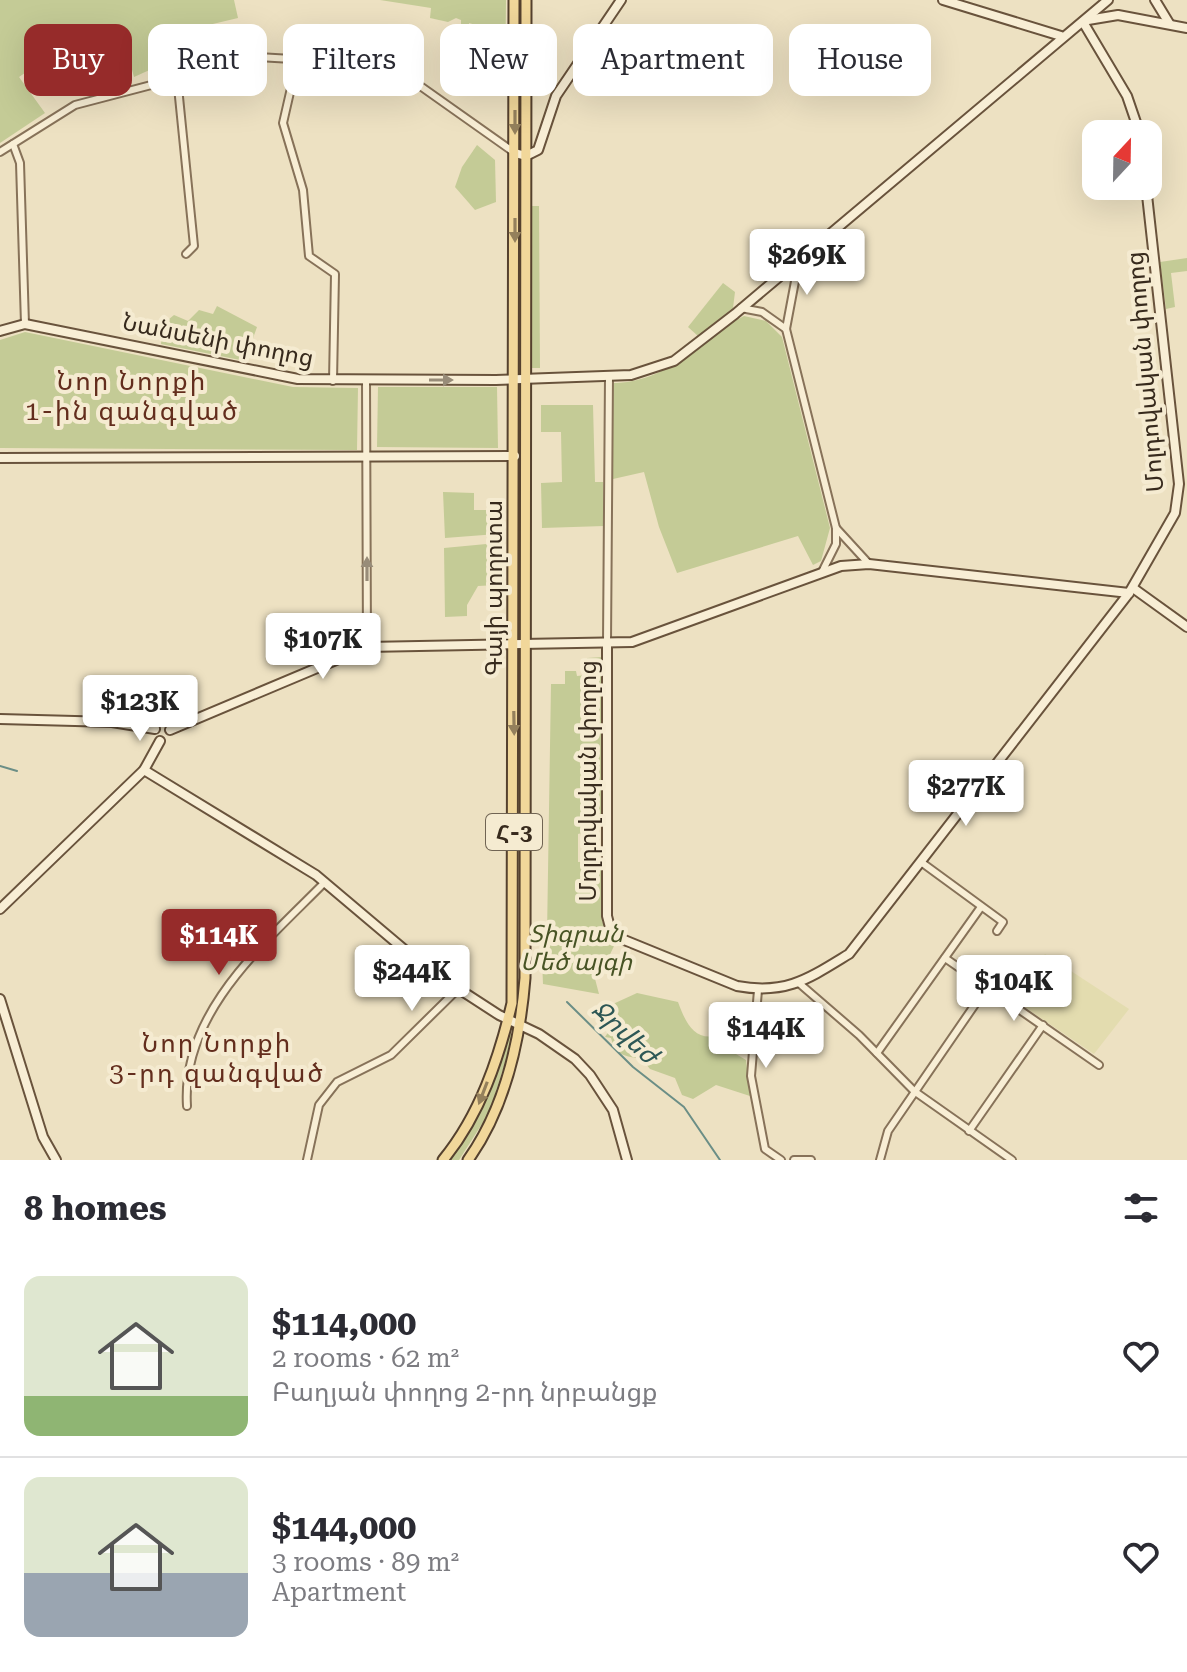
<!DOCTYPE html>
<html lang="en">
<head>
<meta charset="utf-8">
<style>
	:root { --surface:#fff; --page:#f2f2f3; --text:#2b2b33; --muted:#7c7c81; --line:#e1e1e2; --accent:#962b2a }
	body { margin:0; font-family:"Roboto Serif","Noto Sans Armenian",serif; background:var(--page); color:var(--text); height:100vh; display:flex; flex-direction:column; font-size:30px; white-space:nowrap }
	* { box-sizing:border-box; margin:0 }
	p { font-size:26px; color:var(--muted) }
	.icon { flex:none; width:44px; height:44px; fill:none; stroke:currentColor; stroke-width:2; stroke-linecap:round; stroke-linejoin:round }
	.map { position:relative; height:1160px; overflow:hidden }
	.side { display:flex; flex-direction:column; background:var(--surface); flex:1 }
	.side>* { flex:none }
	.top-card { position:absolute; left:24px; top:24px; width:1140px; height:72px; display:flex; gap:16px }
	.needle { width:52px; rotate:22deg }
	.controls { position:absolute; left:1082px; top:120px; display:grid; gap:16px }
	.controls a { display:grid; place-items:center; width:80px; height:80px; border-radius:16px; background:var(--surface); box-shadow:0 8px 32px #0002; font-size:40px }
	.price { position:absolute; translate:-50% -68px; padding:0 18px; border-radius:8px; background:#fff; color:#222; font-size:26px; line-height:52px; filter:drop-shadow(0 2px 4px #0008) }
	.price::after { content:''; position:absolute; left:50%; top:48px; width:24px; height:18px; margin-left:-12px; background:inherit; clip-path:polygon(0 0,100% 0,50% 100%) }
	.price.current { background:var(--accent); color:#fff }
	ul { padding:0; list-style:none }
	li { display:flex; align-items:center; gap:24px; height:200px; padding:0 24px }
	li+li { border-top:2px solid var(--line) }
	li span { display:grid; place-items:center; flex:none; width:224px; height:160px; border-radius:16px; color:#555 }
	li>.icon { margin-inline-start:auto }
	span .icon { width:96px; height:96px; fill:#fffc; stroke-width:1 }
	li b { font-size:34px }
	h2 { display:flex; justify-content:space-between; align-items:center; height:96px; padding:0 24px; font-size:34px }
	.pill { padding:0 28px; border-radius:16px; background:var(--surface); box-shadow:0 8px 32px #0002; font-size:28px; line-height:72px }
	.pill.current { background:var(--accent); color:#fff }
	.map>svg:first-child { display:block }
</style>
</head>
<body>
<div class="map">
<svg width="1187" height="1160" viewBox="0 0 1187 1160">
	<rect width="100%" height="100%" fill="#ede1c2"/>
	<polygon fill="#e3dcaf" points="1045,954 1129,1009 1094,1054 1014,1000"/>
	<g fill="#c4cb96">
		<polygon points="0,0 234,0 238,18 158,37 165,63 134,77 125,44 41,62 19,77 45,113 0,143"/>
		<polygon points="380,0 506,0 505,92 495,91 479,26 469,23 475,53 454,55 447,28 461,25 461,20 456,18 448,22 430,18 431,8"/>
		<polygon points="477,145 495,160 496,202 475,210 455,187 462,167"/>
		<polygon points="531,206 539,206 540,368 531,368"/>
		<polygon points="1187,258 1187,271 1171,273 1175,307 1166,309 1160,262"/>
		<polygon points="723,283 735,292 733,308 698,336 688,327"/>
		<polygon points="217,306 257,327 245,361 161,344 163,324 174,315 188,321 199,310 213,314"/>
		<path d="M744,316l22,5 16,16 48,191 -9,33 -8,4 -15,-29 -121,37 -18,-46 -15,-55 -31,7 -1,-96c58,0 85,-43 132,-67z"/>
		<polygon points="25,332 293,387 358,388 357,450 0,448 0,340"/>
		<polygon points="378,387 497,387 498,448 377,447"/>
		<polygon points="541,405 593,405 595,482 603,482 604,526 542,528 541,483 562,482 561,432 541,432"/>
		<polygon points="443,492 474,493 474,510 497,510 497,534 445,538"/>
		<polygon points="497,543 497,585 478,586 467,605 467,616 445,617 444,548"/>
		<polygon points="603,657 603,814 582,815 582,833 578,834 578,862 599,861 599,870 603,870 602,921 614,946 604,967 594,975 599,994 543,984 541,936 547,935 551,684 565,684 565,671 576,671 577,676 587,675 587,658"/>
		<path d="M637,993l41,9c8,22 17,40 41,33l12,16 15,9 4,36 -34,-11 -23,14 -11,-4 -7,-17 -25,-9 -8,-10c-17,-3 -26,-3 -31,-21l-6,-1 12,-18 -4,-15z"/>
		<polygon points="509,1034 514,1035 489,1113 459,1160 449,1160 482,1110"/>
	</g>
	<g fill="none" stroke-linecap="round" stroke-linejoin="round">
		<g stroke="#6b8e86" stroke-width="2">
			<polyline points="0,766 17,771"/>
			<polyline points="567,1002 633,1067 684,1107 720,1160"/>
		</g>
		<g stroke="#877259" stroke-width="10">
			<g id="street">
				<polyline points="292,59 291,88 283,123 303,190 309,256 335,274 333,381"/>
				<polyline points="177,77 194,246 186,254"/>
				<polyline points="13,144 20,163 25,324"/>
				<polyline points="0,152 75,105 258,57 292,59 409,78 515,153"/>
				<polyline points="799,260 786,329 836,528 836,544 822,572"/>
				<polyline points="741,308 762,312 786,329"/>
				<polyline points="366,380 367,647"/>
				<polyline points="836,528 869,564"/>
				<polyline points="607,643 609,376"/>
				<polyline points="921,862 1003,922 997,931"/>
				<polyline points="945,958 1099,1065"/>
				<polyline points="800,984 859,1035 914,1091 1012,1160"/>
				<polyline points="758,990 751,1076 765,1149 781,1160"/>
				<polyline points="877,1053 981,907"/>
				<path d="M187,1106c-6,-94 78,-163 138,-224"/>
				<polyline points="969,1131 1043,1025"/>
				<polyline points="307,1160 319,1105 337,1082 391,1055 458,989"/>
				<polyline points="794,1160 811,1160"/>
				<polyline points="880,1160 888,1131 987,987"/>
			</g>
		</g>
		<g stroke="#69533c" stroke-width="12">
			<g id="secondary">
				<polyline points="943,0 1061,36"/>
				<polyline points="1155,0 1169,23"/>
				<polyline points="1088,20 1118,15 1187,28"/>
				<polyline points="1083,22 1127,96 1140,134"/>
				<polyline points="515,153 526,156 538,150 556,96 621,0"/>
				<polyline points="0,331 25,324 298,379 496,380 631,375 674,361 735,314 1108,0"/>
				<polyline points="0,458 515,456"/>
				<polyline points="1133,588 1187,627"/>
				<path d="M607,643v273l5,19 125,51c49,9 71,-7 112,-32l280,-361 46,-80 4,-29 -33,-298"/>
				<polyline points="0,719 112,722 155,729"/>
				<polyline points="170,730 367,647 632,642 841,566 869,564 1129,593"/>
				<polyline points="144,770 316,875 425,967 499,1015 539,1034 575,1059 590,1075 613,1110 627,1160"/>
				<polyline points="0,909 144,770 160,741"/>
				<polyline points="0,999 43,1137 56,1160"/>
			</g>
		</g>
		<g stroke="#55412e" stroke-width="13">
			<g id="primary">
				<path d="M443,1160c37,-45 56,-102 69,-157l2,-1003"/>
				<path d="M468,1160c37,-52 52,-119 57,-182l1,-978"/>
			</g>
		</g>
		<use href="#street" stroke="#f8eed5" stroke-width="6"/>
		<use href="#secondary" stroke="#f8eed5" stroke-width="8"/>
		<use href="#primary" stroke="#f1d79a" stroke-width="9"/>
	</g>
	<defs><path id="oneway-solid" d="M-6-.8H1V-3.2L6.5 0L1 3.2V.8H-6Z" transform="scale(2)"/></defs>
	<g fill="#94805c">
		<use href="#oneway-solid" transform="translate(515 122) rotate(90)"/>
		<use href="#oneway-solid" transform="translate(515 230) rotate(90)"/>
		<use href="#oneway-solid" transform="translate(514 723) rotate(89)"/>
		<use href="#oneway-solid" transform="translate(483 1093) rotate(111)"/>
	</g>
	<g fill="#988c79">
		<use href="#oneway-solid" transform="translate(441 380)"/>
		<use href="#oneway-solid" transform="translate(367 569) rotate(-90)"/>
	</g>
	<g text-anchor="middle" stroke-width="8" stroke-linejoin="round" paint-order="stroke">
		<rect fill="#f5ebd1" stroke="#706453" stroke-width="2" x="486" y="814" width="56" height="36" rx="6"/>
		<g font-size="22" font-weight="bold" fill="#372a1d">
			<text x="514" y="840">Հ-3</text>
		</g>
		<g font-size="24" fill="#372a1d" stroke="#f5ebd1">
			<text transform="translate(218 340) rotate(11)" y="8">Նանսենի փողոց</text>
			<text transform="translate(1145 372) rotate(-95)" y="8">Մոլդովական փողոց</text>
			<text transform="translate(494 588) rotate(-90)" y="8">Գայի պողոտա</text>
			<text transform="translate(588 781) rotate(-90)" y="8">Մոլդովական փողոց</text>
		</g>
		<g font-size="24" font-style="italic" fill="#475324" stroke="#f5ebd1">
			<text x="576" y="942">Տիգրան<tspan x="576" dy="28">Մեծ այգի</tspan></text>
		</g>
		<g font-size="26" letter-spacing="2" fill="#632d1d" stroke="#f5ebd1">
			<text x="132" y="390">Նոր Նորքի<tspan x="132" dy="30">1-ին զանգված</tspan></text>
			<text x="217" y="1052">Նոր Նորքի<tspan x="217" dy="30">3-րդ զանգված</tspan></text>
		</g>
		<g font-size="26" font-style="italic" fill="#2d5755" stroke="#f5ebd1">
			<text transform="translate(625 1032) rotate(43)" y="9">Ջրվեժ</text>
		</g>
	</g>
</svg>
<div class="controls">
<a><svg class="needle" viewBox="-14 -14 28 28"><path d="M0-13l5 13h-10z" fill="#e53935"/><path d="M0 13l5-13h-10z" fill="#7c7c81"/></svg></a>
</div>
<b class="price" style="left:807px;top:297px">$269K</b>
<b class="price" style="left:323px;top:681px">$107K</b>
<b class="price" style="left:140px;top:743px">$123K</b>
<b class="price" style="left:966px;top:828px">$277K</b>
<b class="price current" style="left:219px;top:977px">$114K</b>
<b class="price" style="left:412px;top:1013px">$244K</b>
<b class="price" style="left:1014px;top:1023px">$104K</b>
<b class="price" style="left:766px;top:1070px">$144K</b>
<div class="top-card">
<a class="pill current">Buy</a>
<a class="pill">Rent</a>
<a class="pill">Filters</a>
<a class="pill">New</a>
<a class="pill">Apartment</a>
<a class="pill">House</a>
</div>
</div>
<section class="side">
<h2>8 homes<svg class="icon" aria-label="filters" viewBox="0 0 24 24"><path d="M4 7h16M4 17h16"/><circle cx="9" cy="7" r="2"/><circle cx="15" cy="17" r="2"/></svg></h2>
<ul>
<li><span style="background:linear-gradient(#dfe7d0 75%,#8fb573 0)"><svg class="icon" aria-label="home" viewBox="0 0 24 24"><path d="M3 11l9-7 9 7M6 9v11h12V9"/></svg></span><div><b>$114,000</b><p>2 rooms · 62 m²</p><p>Բաղյան փողոց 2-րդ նրբանցք</p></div><svg class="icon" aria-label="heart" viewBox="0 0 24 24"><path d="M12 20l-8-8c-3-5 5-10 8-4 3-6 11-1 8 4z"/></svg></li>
<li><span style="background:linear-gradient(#dfe7d0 60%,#9aa5b1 0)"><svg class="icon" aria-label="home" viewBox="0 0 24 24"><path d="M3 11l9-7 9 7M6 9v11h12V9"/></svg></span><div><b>$144,000</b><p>3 rooms · 89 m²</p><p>Apartment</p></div><svg class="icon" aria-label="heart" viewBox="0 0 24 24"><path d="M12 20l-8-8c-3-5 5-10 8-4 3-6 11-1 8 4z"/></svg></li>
</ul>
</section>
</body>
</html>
